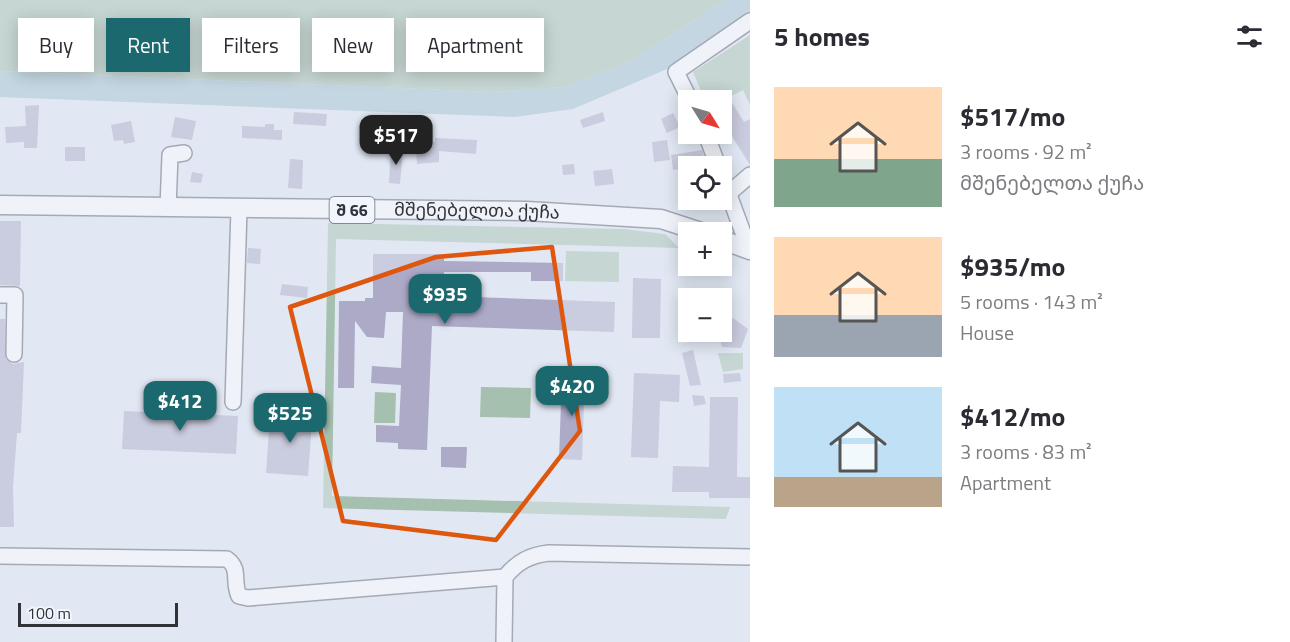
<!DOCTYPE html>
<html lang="en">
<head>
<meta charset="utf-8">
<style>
	:root { --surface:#fff; --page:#f7f7f7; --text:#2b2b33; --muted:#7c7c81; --accent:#1c686f }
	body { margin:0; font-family:"Titillium Web","Noto Sans Georgian",sans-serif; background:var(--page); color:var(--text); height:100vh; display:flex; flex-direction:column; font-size:22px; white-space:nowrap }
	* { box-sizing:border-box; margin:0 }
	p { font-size:20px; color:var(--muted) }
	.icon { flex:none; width:33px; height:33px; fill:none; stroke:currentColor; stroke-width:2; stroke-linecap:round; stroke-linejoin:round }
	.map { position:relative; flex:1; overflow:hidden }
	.sheet { display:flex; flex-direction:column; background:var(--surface); width:540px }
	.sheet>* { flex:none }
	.guide { position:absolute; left:18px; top:18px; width:570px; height:54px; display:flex; gap:12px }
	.needle { width:39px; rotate:127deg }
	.controls { position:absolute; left:678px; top:90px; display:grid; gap:12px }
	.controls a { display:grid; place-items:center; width:54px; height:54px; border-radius:0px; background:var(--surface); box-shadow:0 3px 15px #0003; font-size:30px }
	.scale { position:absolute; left:18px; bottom:15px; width:160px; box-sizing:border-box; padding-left:6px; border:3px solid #303337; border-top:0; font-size:16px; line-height:21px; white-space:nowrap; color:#303337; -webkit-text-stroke:4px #f0f5fe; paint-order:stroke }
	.price { position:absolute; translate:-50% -51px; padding:0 14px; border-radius:12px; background:var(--accent); color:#fff; font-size:20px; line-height:39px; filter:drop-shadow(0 2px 3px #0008) }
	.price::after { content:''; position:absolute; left:50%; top:36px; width:18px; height:14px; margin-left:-9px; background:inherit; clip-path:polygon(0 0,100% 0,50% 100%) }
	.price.on { background:#222; color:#fff }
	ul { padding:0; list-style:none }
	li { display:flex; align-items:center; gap:18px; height:150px; padding:0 24px }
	li span { display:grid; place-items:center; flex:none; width:168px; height:120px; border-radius:0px; color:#555 }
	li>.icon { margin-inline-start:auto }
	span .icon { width:72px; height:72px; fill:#fffc; stroke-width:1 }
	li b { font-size:26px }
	h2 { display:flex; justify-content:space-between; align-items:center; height:72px; padding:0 24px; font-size:26px }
	.pill { padding:0 21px; border-radius:0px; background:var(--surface); box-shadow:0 3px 15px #0003; font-size:21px; line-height:54px }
	.pill.on { background:var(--accent); color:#fff }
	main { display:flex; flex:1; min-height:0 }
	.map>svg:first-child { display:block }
</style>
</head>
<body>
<main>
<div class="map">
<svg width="750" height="642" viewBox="0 0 750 642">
	<rect width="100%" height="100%" fill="#e1e8f3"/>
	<g fill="#a5c0ae">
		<polygon points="0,0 726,0 629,62 565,87 491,92 0,71"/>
		<polygon points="750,35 750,105 743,90 722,101 705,100 693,72"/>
		<polygon points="328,223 624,229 665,234 679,248 336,239 332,496 730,507 726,519 323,508"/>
		<polygon points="566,251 619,252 619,282 565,281"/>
		<polygon points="718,353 743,353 743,369 723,372"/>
		<polygon points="481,387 531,388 530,418 480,417"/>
		<polygon points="375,392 396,393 395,423 374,423"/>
	</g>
	<polygon fill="#9dc1cd" points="726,0 750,0 750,13 667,69 573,109 514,117 0,97 0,71 491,92 565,87 629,62"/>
	<g fill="#adaac8">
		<polygon points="731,101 744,122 750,119 750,165 722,120 722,107"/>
		<polygon points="39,105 37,148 24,148 24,142 6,143 5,127 26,126 25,106"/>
		<polygon points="294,112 327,114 326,126 293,124"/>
		<polygon points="603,112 605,121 583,128 580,120"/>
		<polygon points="673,113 680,127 667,133 661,119"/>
		<polygon points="175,117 196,121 192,140 171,137"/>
		<polygon points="131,121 135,142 124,144 123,140 114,141 111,125"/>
		<polygon points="265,124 274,124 274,130 282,130 282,140 242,138 242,126 265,127"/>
		<polygon points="364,132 384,134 382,151 362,149"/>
		<polygon points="435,138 477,140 476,154 439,151 439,162 417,164 416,150 429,149 429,143 435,142"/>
		<polygon points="667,140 670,160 654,162 652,142"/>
		<rect x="65" y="147" width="20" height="14"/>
		<polygon points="391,149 403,150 400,184 389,183"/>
		<polygon points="702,150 707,166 673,170 671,155"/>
		<polygon points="290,159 303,160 302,189 288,188"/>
		<polygon points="574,164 575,174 563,175 562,165"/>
		<polygon points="612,169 614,184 595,186 593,171"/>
		<polygon points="192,172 203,174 201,183 190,182"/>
		<polygon points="0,221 21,221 20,286 0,285"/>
		<polygon points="248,248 261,249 260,264 247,263"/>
		<polygon points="373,254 444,254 444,261 563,263 563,281 531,281 531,272 444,272 443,296 615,302 614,332 432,326 427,450 398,449 398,443 376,442 376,425 399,426 401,385 371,383 372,366 401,368 403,312 386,312 384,338 367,337 355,321 354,388 338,388 339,301 365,301 365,298 373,298"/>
		<polygon points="633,278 661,279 660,338 632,338"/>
		<polygon points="282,284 308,287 307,298 280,295"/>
		<polygon points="733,318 748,329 741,348 722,347 718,332 722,332 722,326"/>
		<polygon points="0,319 5,319 6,359 13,364 24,362 21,433 17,433 13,487 14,527 0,527"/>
		<polygon points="693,350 701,385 690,386 682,353"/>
		<polygon points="634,373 680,375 679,402 660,401 658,458 631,457"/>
		<polygon points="740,373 741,381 724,383 723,374"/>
		<polygon points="562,374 585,374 582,460 559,459"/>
		<polygon points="692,395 704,396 706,404 694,406"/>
		<polygon points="710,397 738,397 737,477 750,477 750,498 709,498 709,492 672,492 673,466 709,467"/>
		<polygon points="296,408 313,409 308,476 266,473 270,416 295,418"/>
		<polygon points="124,411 238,416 236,454 122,449"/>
		<polygon points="441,447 467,447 466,468 441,467"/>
	</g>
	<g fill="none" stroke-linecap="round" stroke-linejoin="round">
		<g stroke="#5a6069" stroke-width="18">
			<g id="minor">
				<polyline points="690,100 676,72 750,21"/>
				<polyline points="706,134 718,166"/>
				<polyline points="722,176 749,249"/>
				<polyline points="728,194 750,175"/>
				<polyline points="168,208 170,155 184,153"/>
				<polyline points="0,295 15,295 14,354"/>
				<polyline points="233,402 239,209"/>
				<path d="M0,556l227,3c14,10 5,22 12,37l9,2 257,-21"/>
				<path d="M504,642l1,-65c12,-15 25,-22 44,-24l201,4"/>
			</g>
		</g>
		<g stroke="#5a6069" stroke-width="21">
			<g id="major">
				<path id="s1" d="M0,205l527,6 134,8 40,13"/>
				<polyline points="722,240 750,250"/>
			</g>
		</g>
		<use href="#minor" stroke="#fff" stroke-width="15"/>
		<use href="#major" stroke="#fff" stroke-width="18"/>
	</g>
	<path d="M0 0H750V642H0ZM552,247l28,184 -84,109 -153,-19 -53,-214 146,-50z" fill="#e1e8f3" fill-opacity=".55" fill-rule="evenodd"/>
	<path fill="none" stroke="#df570e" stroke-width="4.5" stroke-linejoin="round" d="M552,247l28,184 -84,109 -153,-19 -53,-214 146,-50z"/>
	<g text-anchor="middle" stroke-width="4.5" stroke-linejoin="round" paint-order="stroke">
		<rect fill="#f0f5fe" stroke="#6a6d73" stroke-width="1.5" x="329.5" y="197" width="45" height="26" rx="4.5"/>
		<g font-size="16" font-weight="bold" fill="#303337">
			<text x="352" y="216">შ 66</text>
		</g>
		<g font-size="18" fill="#303337" stroke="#f0f5fe">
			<text dy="6" stroke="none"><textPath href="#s1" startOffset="477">მშენებელთა ქუჩა</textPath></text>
		</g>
	</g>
</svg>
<div class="controls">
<a><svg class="needle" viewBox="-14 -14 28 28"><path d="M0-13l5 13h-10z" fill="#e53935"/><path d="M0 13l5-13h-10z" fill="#7c7c81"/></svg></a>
<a><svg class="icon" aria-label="locate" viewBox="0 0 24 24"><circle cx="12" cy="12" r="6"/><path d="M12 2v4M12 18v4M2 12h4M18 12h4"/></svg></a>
<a>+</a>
<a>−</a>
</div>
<div class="scale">100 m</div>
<b class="price on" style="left:396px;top:166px">$517</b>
<b class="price" style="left:445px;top:325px">$935</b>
<b class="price" style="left:572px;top:417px">$420</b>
<b class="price" style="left:180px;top:432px">$412</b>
<b class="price" style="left:290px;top:444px">$525</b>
<div class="guide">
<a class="pill">Buy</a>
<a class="pill on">Rent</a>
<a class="pill">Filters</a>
<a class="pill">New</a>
<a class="pill">Apartment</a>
</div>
</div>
<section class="sheet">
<h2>5 homes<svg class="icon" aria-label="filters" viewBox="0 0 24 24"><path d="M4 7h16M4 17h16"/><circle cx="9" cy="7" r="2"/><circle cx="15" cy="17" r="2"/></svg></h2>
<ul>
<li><span style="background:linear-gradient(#ffd9b3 60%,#7fa58c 0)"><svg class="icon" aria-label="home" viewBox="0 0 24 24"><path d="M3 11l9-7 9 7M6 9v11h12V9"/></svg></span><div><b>$517/mo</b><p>3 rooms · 92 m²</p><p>მშენებელთა ქუჩა</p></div></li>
<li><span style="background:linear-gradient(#ffd9b3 65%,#9aa5b1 0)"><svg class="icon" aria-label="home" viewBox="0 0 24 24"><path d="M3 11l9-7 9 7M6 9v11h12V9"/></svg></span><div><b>$935/mo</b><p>5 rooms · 143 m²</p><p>House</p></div></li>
<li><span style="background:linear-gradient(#bfe0f5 75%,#b9a48a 0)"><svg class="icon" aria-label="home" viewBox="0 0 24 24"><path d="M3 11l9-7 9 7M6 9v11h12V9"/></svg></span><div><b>$412/mo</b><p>3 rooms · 83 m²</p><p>Apartment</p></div></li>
</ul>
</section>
</main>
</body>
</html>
